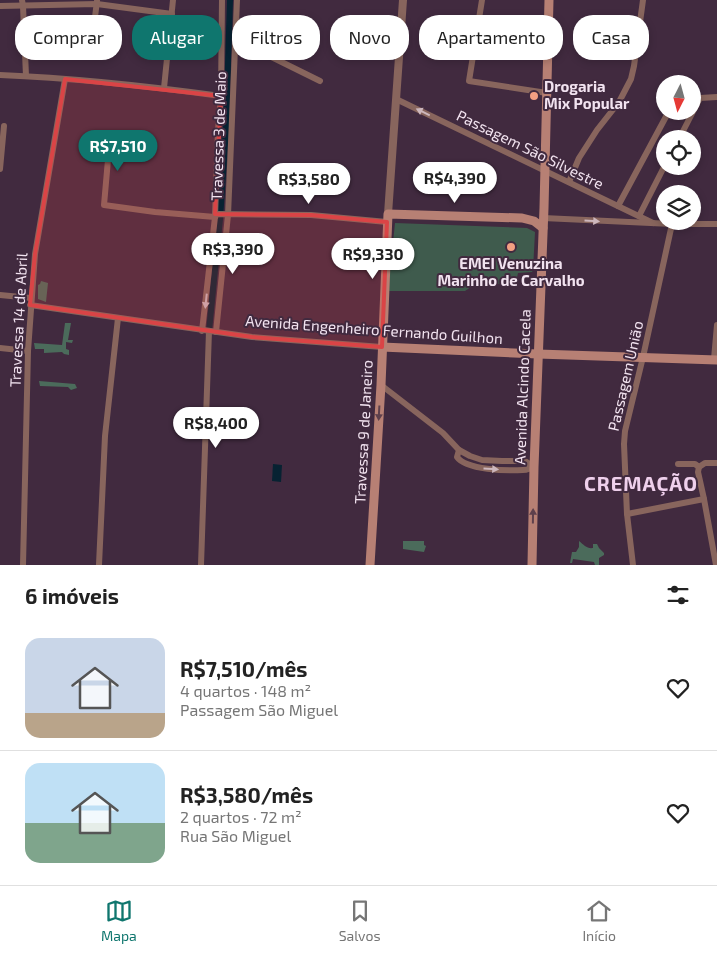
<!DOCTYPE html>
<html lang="pt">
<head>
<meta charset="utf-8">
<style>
	:root { --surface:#fff; --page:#f6f6f6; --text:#222; --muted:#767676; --line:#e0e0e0; --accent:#0f766e }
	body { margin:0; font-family:"Exo 2",sans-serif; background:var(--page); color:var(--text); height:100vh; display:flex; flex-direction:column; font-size:19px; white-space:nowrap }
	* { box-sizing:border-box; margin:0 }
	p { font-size:16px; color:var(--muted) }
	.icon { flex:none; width:28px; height:28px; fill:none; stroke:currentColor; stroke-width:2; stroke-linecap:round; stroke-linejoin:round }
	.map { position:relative; height:565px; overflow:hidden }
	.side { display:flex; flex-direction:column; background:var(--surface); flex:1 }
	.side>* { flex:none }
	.guide { position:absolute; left:15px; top:15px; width:688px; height:45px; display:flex; gap:10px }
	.needle { width:32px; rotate:186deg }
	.tools { position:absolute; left:656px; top:75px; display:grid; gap:10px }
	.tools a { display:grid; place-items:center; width:45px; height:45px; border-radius:50%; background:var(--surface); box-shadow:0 2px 8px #0003; font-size:25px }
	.price { position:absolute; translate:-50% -42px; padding:0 11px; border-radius:18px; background:#fff; color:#222; font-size:16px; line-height:32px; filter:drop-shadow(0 1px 2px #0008) }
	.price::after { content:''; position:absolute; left:50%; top:30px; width:15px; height:11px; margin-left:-8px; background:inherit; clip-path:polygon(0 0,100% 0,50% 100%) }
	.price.current { background:var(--accent); color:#fff }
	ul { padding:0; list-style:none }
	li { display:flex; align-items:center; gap:15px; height:125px; padding:0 25px }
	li+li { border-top:1px solid var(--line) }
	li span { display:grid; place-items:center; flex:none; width:140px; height:100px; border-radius:15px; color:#555 }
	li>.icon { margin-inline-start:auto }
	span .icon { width:60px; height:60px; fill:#fffc; stroke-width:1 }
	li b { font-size:21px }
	h2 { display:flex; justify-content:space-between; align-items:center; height:60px; padding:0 25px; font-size:21px }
	.pill { padding:0 18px; border-radius:20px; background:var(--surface); box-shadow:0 2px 8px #0003; font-size:18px; line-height:45px }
	.pill.current { background:var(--accent); color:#fff }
	.tabs { display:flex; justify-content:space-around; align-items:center; height:70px; border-top:1px solid var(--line); background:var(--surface); font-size:14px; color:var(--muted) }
	.tabs a { display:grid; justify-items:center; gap:2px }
	.tabs .current { color:var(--accent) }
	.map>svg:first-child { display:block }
</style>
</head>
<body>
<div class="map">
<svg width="717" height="565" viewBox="0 0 717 565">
	<rect width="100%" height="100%" fill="#412a3f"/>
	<polygon fill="#3f5b4d" points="395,223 527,228 535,232 533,270 532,272 518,273 516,282 471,287 465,291 388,291"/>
	<g fill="#4b6b5b">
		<polygon points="59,32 61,36 61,49 57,49 58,42 50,42 48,48 43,49 38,47 39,42 46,39 53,39"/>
		<polygon points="41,281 48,283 46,302 38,299 38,285 40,284"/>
		<polygon points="65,323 71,323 68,340 73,340 72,343 66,342 66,349 69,350 69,355 64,354 62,352 44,353 44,349 35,349 34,343 62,345"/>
		<polygon points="39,381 75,384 77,388 71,390 68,387 40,386"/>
		<polygon points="403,541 424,541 424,545 426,546 424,552 403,549"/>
		<path d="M579,541c5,4 8,8 14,7v-4h4l2,4 5,5v2l-5,3v7h-4l-1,-3 -21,-3 -1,4h-2l2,-11h4l3,-5z"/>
	</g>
	<polygon fill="#072232" points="273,464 282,465 281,482 272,481"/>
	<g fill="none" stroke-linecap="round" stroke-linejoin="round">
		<polyline stroke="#072232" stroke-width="6" points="209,331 220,219 226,129 230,0"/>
		<g stroke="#88655d" stroke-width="6">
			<polyline points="22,0 23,6 26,76"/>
			<polyline points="482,0 469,81 547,93"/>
			<polyline points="0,6 97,4 172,14"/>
			<polyline points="93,33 97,1"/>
			<polyline points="235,39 320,81"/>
			<path d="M0,75c74,3 148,11 221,21"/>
			<polyline points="164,88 173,0"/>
			<polyline points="396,99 653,223"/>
			<polyline points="110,137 104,205 155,212 215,217 217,214 311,215 387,222"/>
			<polyline points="679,139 700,98 717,97"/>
			<polyline points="0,169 4,126"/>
			<polyline points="569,182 579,158 597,130 619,102 631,79 634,66 643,0"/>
			<polyline points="618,206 669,111"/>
			<polyline points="639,216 665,165"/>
			<polyline points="543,218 672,224 717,224"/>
			<polyline points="0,295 31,298"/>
			<polyline points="30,305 252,337 382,347"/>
			<polyline points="202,331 215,217 218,130 221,96 222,0"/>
			<polyline points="216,332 228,215 237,0"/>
			<polyline points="0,348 28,351"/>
			<polyline points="714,359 717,325"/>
			<polyline points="381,385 443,433 459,450 470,456 482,460 502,461 525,461 534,467"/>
			<path d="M459,450l-2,7c9,13 50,14 66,13 4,0 7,-2 11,-3"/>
			<polyline points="678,464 695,464 699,467 705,463 717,463"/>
			<polyline points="699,467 698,472 704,499 716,565"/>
			<polyline points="627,514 704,499"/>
			<polyline points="23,565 28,351 35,254 65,79"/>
			<polyline points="99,565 105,436 118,318"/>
			<polyline points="201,565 209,331"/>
			<polyline points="633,565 627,514 624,444 625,431 643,357 672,224"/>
		</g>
		<polyline stroke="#88655d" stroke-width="8" points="388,214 403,0"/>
		<g stroke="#b78074" stroke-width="9">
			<polyline points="382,347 538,354 717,360"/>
			<polyline points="370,565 381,385 388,214 522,218 534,221 543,228"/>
			<polyline points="532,565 534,467 544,208 549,0"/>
		</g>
	</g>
	<defs><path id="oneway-solid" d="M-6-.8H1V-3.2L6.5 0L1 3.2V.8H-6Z" transform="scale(1.25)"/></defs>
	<g fill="#cdb7bd">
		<use href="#oneway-solid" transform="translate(423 112) rotate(-154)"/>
		<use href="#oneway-solid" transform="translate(592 221) rotate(3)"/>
		<use href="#oneway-solid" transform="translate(206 301) rotate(96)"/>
		<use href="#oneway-solid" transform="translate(491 469) rotate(3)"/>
	</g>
	<g fill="#5e404c">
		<use href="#oneway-solid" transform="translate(379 413) rotate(93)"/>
		<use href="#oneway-solid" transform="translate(533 516) rotate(-89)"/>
	</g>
	<path fill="#da4446" fill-opacity="0.2" stroke="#da4446" stroke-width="4" stroke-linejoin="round" d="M65,79l156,17 -6,118 96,1 76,7 -5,125 -130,-10 -222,-32 5,-51z"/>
	<g fill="#f39f82" stroke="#412a3f" stroke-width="2">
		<circle cx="534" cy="96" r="5"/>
		<circle cx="511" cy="247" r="5"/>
	</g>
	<g text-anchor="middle" stroke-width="4" stroke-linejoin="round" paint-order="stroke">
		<g font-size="15" font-weight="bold" fill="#f2e3f0" stroke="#412a3f" text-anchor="start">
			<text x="544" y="92">Drogaria<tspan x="544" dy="17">Mix Popular</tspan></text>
			<text x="511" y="269" text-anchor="middle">EMEI Venuzina<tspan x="511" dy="17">Marinho de Carvalho</tspan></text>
		</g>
		<g font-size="15" fill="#f2e3f0" stroke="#412a3f">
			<text transform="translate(219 136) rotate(-88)" y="5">Travessa 3 de Maio</text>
			<text transform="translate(530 150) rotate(26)" y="5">Passagem São Silvestre</text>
			<text transform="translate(19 320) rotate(-87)" y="5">Travessa 14 de Abril</text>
			<text transform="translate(374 330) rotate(4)" y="5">Avenida Engenheiro Fernando Guilhon</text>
			<text transform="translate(626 376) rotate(-77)" y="5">Passagem União</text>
			<text transform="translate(523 387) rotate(-88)" y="5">Avenida Alcindo Cacela</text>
			<text transform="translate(364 432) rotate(-87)" y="5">Travessa 9 de Janeiro</text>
		</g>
		<g font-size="20" font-weight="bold" letter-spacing="1" fill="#efd0ec" stroke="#412a3f">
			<text x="641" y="491">CREMAÇÃO</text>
		</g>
	</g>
</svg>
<div class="tools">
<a><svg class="needle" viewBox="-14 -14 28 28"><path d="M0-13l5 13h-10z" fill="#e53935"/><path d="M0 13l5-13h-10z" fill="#767676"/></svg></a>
<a><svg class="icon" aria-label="locate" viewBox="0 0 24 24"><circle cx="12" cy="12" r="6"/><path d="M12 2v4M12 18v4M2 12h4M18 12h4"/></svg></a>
<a><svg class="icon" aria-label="layers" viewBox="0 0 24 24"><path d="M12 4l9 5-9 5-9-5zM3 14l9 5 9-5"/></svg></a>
</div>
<b class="price current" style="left:118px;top:172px">R$7,510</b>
<b class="price" style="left:455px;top:204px">R$4,390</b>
<b class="price" style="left:309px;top:205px">R$3,580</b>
<b class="price" style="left:233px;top:275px">R$3,390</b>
<b class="price" style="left:373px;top:280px">R$9,330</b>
<b class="price" style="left:216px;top:449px">R$8,400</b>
<div class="guide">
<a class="pill">Comprar</a>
<a class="pill current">Alugar</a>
<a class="pill">Filtros</a>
<a class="pill">Novo</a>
<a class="pill">Apartamento</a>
<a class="pill">Casa</a>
</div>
</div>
<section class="side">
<h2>6 imóveis<svg class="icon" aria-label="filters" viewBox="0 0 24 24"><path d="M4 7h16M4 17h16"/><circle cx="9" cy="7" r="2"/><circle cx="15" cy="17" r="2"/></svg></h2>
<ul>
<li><span style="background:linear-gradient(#c9d6e8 75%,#b9a48a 0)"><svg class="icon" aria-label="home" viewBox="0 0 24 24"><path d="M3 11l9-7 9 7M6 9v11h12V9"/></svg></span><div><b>R$7,510/mês</b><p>4 quartos · 148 m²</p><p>Passagem São Miguel</p></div><svg class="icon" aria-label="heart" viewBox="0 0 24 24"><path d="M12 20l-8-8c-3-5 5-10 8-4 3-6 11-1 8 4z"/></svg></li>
<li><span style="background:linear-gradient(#bfe0f5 60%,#7fa58c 0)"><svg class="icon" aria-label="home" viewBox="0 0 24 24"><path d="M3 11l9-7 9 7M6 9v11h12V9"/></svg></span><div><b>R$3,580/mês</b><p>2 quartos · 72 m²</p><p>Rua São Miguel</p></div><svg class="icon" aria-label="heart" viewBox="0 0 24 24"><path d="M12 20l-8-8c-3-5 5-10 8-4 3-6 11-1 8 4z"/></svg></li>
</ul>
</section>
<nav class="tabs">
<a class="current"><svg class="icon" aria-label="map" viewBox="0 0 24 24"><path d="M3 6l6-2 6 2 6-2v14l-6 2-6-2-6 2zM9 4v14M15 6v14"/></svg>Mapa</a>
<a><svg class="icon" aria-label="saved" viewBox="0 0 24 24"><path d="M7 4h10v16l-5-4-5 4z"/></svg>Salvos</a>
<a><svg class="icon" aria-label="home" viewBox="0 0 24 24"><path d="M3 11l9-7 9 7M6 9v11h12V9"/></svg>Início</a>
</nav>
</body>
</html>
